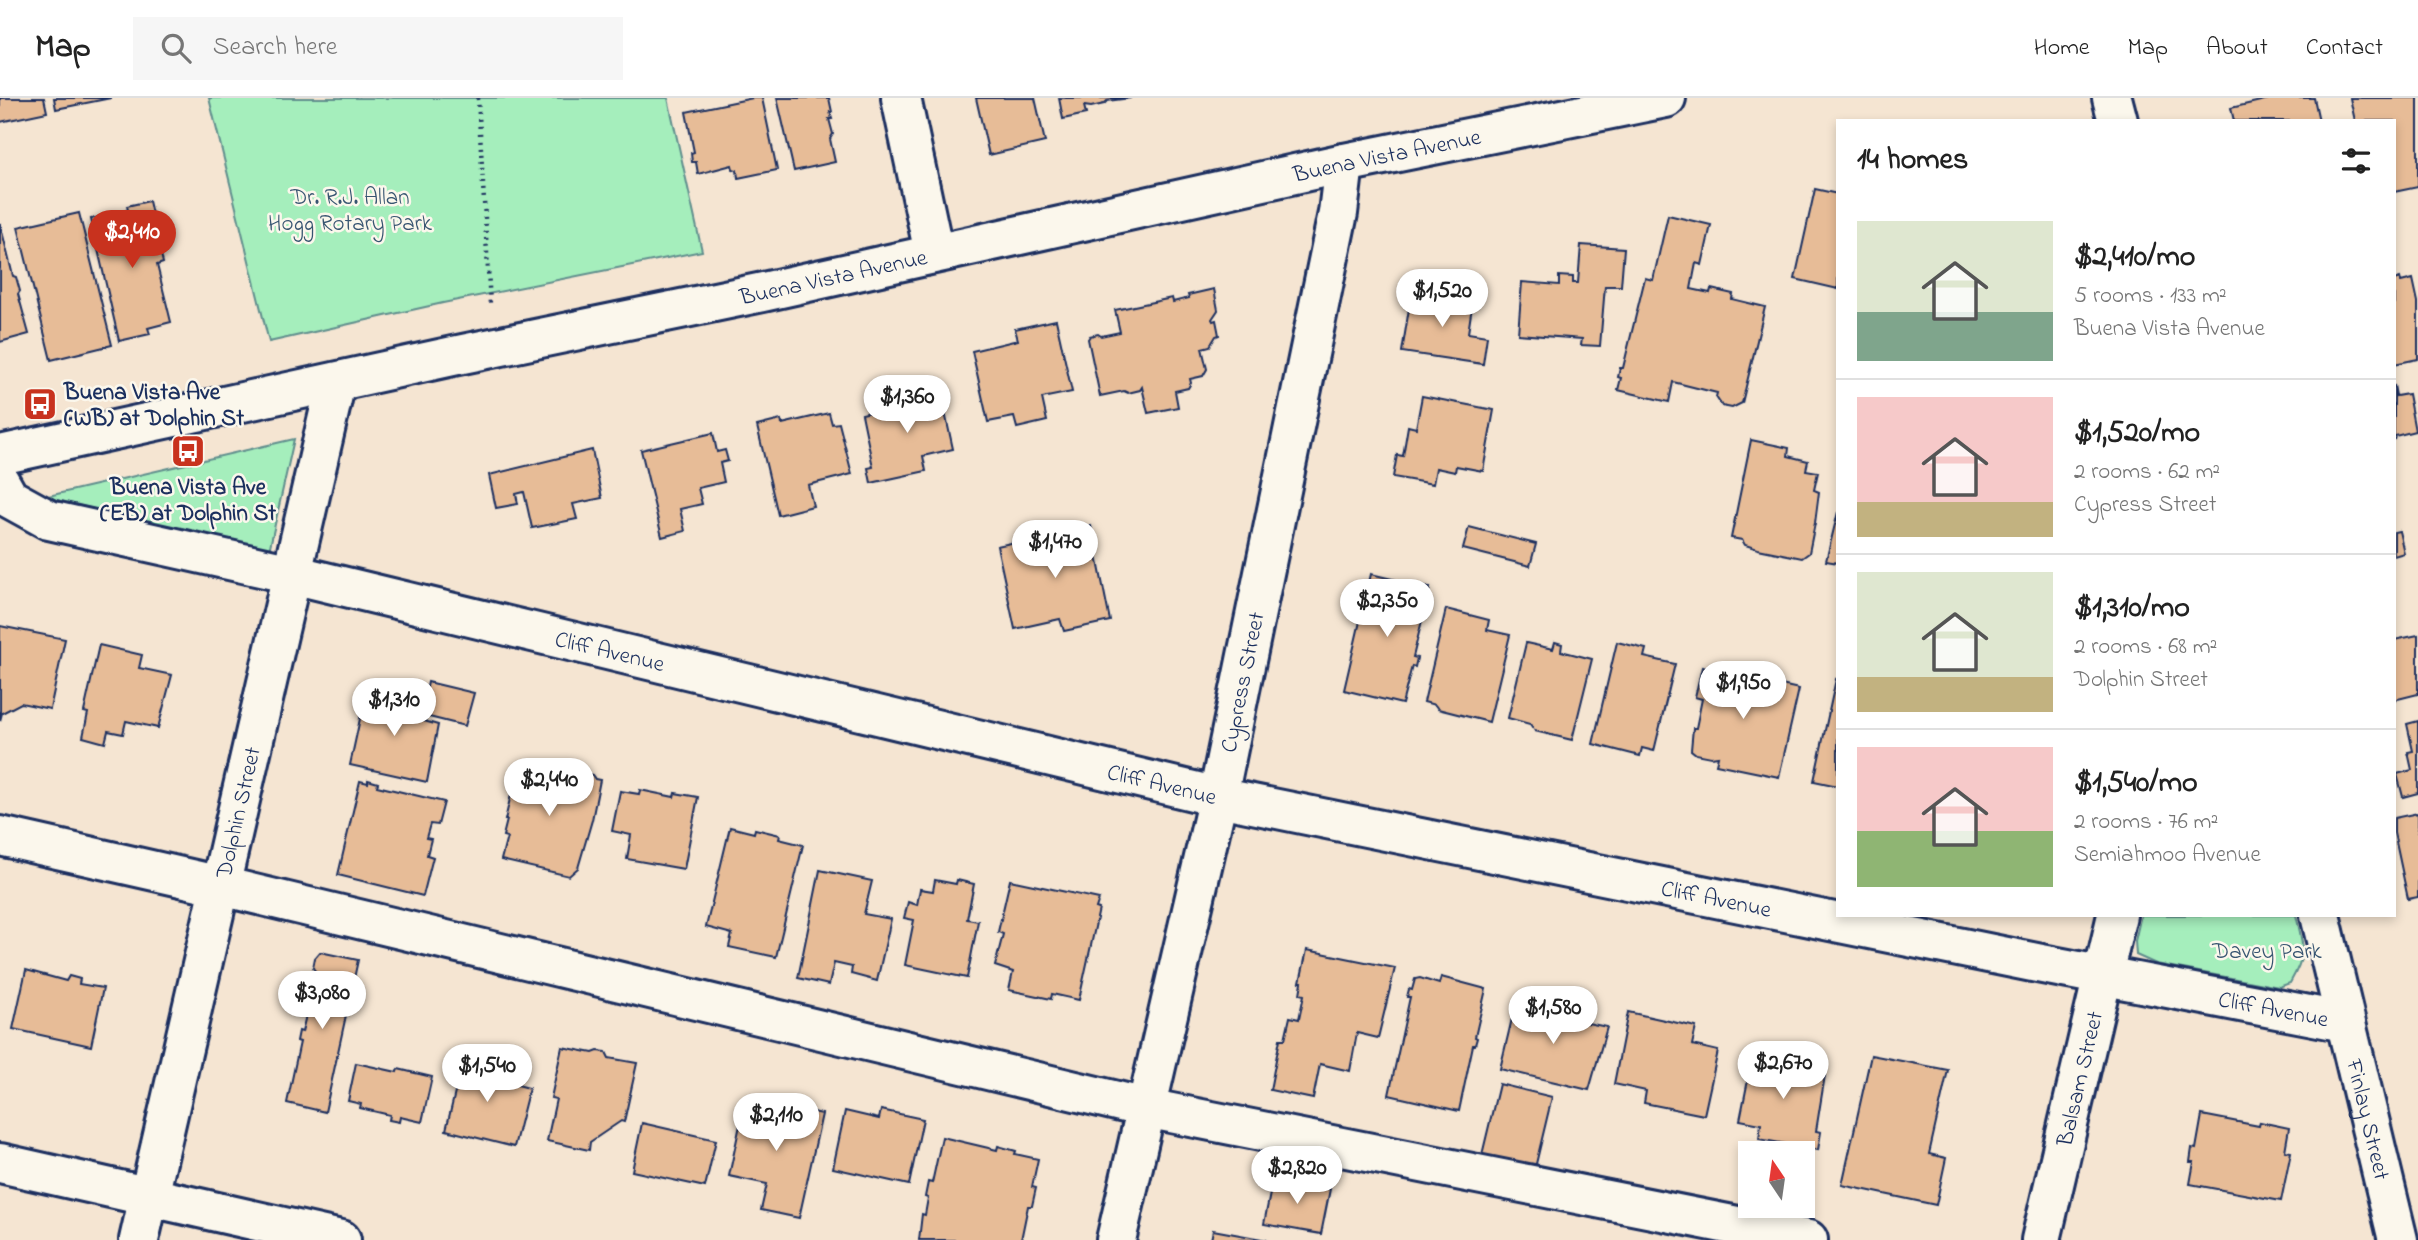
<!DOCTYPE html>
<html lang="en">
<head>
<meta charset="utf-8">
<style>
	:root { --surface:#fff; --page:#f6f6f6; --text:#222; --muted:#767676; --line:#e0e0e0; --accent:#c8321e }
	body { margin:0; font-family:"Indie Flower",sans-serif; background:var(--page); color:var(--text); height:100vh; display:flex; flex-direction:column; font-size:26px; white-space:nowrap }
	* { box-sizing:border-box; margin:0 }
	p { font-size:23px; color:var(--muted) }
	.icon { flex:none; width:38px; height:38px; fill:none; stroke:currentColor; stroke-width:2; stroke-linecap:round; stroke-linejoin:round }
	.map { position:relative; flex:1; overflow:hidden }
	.side { position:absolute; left:1836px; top:21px; width:560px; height:798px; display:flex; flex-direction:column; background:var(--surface); border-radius:0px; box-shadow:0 4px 10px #0003 }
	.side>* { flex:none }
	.needle { width:46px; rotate:347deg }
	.fabs { position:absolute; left:1738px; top:1043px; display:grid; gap:14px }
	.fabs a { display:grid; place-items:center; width:77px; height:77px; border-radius:0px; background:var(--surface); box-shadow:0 4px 10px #0003; font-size:35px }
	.price { position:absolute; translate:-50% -60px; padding:0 16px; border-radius:24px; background:#fff; color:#222; font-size:23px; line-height:46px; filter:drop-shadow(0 2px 4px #0008) }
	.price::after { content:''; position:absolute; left:50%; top:42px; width:21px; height:16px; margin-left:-10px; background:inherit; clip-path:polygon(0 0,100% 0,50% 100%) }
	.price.active { background:var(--accent); color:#fff }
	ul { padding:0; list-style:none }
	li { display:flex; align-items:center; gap:21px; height:175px; padding:0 21px }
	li+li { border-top:2px solid var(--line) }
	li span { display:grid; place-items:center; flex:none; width:196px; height:140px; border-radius:0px; color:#555 }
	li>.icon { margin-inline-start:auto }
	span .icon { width:84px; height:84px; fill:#fffc; stroke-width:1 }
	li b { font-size:30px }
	h2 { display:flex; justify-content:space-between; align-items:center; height:84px; padding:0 21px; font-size:30px }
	header { display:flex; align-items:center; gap:42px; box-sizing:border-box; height:98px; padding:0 35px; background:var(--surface); border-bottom:2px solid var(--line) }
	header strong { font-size:33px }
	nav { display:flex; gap:38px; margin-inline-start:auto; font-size:24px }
	.search { width:490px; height:63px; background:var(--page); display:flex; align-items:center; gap:18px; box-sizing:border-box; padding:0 24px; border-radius:0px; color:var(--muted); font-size:26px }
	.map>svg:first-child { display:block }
</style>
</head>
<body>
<header>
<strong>Map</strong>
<div class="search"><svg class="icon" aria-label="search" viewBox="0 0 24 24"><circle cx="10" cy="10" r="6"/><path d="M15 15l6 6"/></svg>Search here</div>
<nav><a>Home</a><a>Map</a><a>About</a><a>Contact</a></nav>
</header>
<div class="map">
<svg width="2418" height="1142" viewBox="0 0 2418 1142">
	<rect width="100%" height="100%" fill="#f5e5d2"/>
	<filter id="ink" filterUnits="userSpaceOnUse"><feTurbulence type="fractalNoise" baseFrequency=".0143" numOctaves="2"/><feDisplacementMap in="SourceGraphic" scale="14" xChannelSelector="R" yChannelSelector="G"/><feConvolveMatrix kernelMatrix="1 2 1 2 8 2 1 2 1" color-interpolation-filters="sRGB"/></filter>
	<g filter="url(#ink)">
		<g fill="#a5eebc" stroke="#608e8d" stroke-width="2">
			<polygon points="209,0 668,0 702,153 443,205 269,244"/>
			<polygon points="294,341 269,453 44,399"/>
			<path d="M2141,817h155c8,34 11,38 -6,68l-11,4 -123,-23 -20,-9 -1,-14z"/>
		</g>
		<g fill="#e7bc97" stroke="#1b2f5e" stroke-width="2">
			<polygon points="0,0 44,0 47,14 0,24"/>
			<polygon points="54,0 111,0 56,11"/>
			<polygon points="753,0 762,0 777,72 738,80 737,72 733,71 732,67 698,76 696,64 692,64 691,55 694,54 686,14"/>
			<polygon points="777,0 829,0 832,14 830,14 832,21 829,21 833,36 830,41 835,64 794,73"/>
			<polygon points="976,0 1035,0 1045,44 989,57"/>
			<polygon points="1059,0 1131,0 1107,3 1104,6 1091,9 1084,8 1086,16 1063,21"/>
			<polygon points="2273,0 2314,0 2319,23 2234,23 2231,10"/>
			<polygon points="2350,0 2418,0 2418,89 2394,94 2394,23 2355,23"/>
			<polygon points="1815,91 1838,96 1838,191 1795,181"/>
			<polygon points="149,103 163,165 157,167 171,224 148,230 150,236 119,243 91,121 128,112 127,108"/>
			<polygon points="79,115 112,247 51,262 18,129"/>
			<polygon points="1668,117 1711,127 1702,167 1696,165 1691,191 1710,195 1711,191 1733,196 1732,201 1765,209 1742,305 1732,310 1722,308 1716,299 1717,295 1673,284 1669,304 1618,292 1621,280 1618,279 1620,270 1623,270 1645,180 1653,182"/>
			<polygon points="0,125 13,178 16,179 20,193 18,196 29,236 0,244"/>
			<polygon points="1581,147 1624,150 1621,188 1605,188 1600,248 1581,247 1582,241 1518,236 1522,184 1559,187 1559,178 1573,179 1573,185 1578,185"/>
			<polygon points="2400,180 2401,184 2413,181 2418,204 2418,261 2394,266 2394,182"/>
			<polygon points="1214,191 1218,212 1212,221 1213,223 1216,222 1219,237 1216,238 1210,248 1202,250 1207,271 1203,278 1190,281 1191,285 1188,290 1175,293 1178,309 1148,315 1142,289 1140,292 1128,295 1124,293 1100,298 1088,241 1090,238 1098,236 1101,238 1120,234 1115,212 1172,200 1173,204 1189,200 1188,197"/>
			<polygon points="1412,192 1473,202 1468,235 1487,238 1483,266 1402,254"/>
			<polygon points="1056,222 1072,294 1042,300 1047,323 1017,330 1014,319 988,324 972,253 1018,242 1015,231"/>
			<polygon points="939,287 953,351 923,358 926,373 871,385 868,370 873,369 862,316 911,305 909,293"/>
			<polygon points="2394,287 2396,298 2408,296 2415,333 2395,338 2394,342"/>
			<polygon points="1422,298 1494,312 1483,373 1456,368 1455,374 1436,370 1433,386 1393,379 1397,357 1403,358 1408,328 1416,330"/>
			<polygon points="829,315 832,326 839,325 852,376 808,387 813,408 778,417 757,328 781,322 782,326"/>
			<polygon points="713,335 717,354 725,352 728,363 720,365 724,384 698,390 702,406 680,411 685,433 662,439 641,352"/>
			<polygon points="1751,342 1789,350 1788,358 1808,363 1806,372 1818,374 1814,392 1819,394 1815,425 1809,455 1802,460 1758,451 1745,447 1742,442 1731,440"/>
			<polygon points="592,352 602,400 573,406 577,421 532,430 524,394 516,396 518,406 496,410 489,377"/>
			<polygon points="1838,414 1838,465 1826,463"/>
			<polygon points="1091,428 1110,523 1064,533 1060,521 1015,531 997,448"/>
			<polygon points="1469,429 1536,446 1530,468 1463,451"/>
			<polygon points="2399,433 2404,455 2394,458 2394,434"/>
			<polygon points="1371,476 1430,490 1413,559 1417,560 1415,569 1412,568 1402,606 1344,592"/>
			<polygon points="1446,511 1489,522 1487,532 1510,537 1489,624 1438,611 1435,607 1424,604"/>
			<polygon points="0,528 65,541 50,611 21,605 2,615 0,623"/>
			<polygon points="2418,537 2418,596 2394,602 2394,542"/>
			<polygon points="1555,544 1562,546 1561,553 1592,561 1572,642 1535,633 1530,626 1508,620 1526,545 1553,551"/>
			<polygon points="1617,544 1646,551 1644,559 1675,566 1654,653 1642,650 1640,658 1593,646"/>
			<polygon points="99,547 142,557 139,570 172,577 158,630 126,623 123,636 108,633 105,645 83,639 88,615 84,614"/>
			<polygon points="1702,569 1799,591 1779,679 1716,666 1718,658 1711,659 1696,656 1691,652 1693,630 1696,630 1702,601 1695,599"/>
			<polygon points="1836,581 1838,582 1838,688 1814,683"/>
			<polygon points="428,584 474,595 465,628 421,617"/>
			<polygon points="366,593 421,605 417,621 438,627 427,684 350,667"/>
			<polygon points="2418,623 2418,695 2403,699 2397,676 2412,672 2408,654 2413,653 2407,626"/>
			<polygon points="518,667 539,672 541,667 557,672 561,669 592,677 595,681 600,682 592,722 578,770 569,778 501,762 507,739 503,738 507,722 505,722"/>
			<polygon points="368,682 378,685 377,688 444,704 438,727 430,726 426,740 431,741 427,757 433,759 423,798 338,777 360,683 368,685"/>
			<polygon points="640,692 674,699 675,695 698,699 684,771 627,761 631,737 612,733 620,693 639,696"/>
			<polygon points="2418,715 2418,799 2408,801 2394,735 2394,720"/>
			<polygon points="730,729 754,735 755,731 780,737 779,741 803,747 776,859 729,849 732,836 706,829"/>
			<polygon points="820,772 872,783 864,816 891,821 877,883 851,876 852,869 834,865 829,887 798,880"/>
			<polygon points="935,782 956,786 957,782 974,786 967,821 978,823 967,880 905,867 914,822 904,820 908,804 917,807 920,791 933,793"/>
			<polygon points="1010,782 1099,801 1096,810 1099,811 1079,902 1052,896 1051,901 1009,892 1013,874 995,868 1003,836 998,834"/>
			<polygon points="1307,852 1395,870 1378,940 1357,935 1350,973 1320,966 1313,1001 1270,992 1280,941 1285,941 1290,919 1299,921 1304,897 1300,896 1302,884 1300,884"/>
			<polygon points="320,854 358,862 325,1014 287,1005 300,944 297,943 299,933 302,934 313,887 309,886 311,877 315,878 316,874 313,870 315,860"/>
			<polygon points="26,872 66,883 69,878 80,881 79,886 103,890 91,948 13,931"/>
			<polygon points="1441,879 1486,891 1475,939 1477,940 1475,947 1473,947 1459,1013 1389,997 1410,899 1407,899 1409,891 1412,892 1415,881 1420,880 1439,886"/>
			<polygon points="1548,901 1571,906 1568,921 1607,929 1589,992 1500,971 1515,908 1545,915"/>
			<polygon points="1628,914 1696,929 1692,947 1718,953 1704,1017 1644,1005 1646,993 1614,986"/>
			<polygon points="562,949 593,955 598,953 606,954 609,960 637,965 624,1024 621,1023 590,1044 589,1052 547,1043 556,1001 551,1000"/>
			<polygon points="1754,952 1792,960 1791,971 1825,977 1816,1033 1821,1034 1818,1052 1759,1041 1761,1026 1740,1022"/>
			<polygon points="1871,957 1948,972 1929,1056 1946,1060 1936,1107 1842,1087"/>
			<polygon points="463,961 509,972 506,984 529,990 514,1049 446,1032"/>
			<polygon points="356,965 397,974 398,971 432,979 422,1024 400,1019 399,1024 389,1022 390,1017 360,1010 361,1006 348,1003"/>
			<polygon points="1499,986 1552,999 1535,1070 1482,1057"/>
			<polygon points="746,999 822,1016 799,1120 761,1112 767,1086 729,1078"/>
			<polygon points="881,1012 923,1021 909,1087 833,1070 845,1013 879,1021"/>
			<polygon points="2202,1017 2259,1028 2260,1024 2289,1030 2285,1053 2291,1054 2281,1103 2190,1086 2194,1064 2190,1064 2192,1050 2196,1051"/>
			<polygon points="642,1025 716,1042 705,1089 632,1073"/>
			<polygon points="942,1039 997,1052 998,1048 1016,1053 1015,1056 1038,1061 1032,1089 1036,1090 1032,1108 1028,1108 1021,1142 919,1142 922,1116 925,1117 928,1100 925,1099 928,1084 932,1085"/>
			<polygon points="1273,1080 1330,1091 1321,1136 1264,1126"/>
			<polygon points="1213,1132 1267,1142 1211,1142"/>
		</g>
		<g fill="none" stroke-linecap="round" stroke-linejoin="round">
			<g stroke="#1b2f5e" stroke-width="44">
				<g id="minor">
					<polyline points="901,0 934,155"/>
					<polyline points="2112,0 2118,23"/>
					<path id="s1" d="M0,357l453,-99 310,-64 581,-129 322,-65"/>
					<path id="s2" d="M0,384l9,16 40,22 243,54 926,223 819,166 308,59"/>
					<polyline points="0,738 221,788 1146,1010 1808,1142"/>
					<path id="s3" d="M2320,817l78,325"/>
					<polyline points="0,1065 341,1142"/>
					<path id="s4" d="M139,1142l197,-858"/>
					<path id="s5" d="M1116,1142l102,-443 120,-584 6,-50"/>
					<path id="s6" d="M2041,1142l76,-325"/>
				</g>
			</g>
			<polyline stroke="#1b2f5e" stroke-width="4.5" stroke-dasharray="2 5" stroke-linecap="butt" points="478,0 490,206"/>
			<use href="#minor" stroke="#fbf7ec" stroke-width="38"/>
		</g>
	</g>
	<defs>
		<g id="bus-square" transform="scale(1.75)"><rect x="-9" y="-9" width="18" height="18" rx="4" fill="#c8321e" stroke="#fbf7ec"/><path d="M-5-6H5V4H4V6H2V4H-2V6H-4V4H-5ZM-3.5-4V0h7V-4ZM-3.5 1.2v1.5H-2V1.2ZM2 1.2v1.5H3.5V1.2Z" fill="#fff"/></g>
	</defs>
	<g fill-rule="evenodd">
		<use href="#bus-square" x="40" y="306"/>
		<use href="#bus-square" x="188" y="353"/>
	</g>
	<g text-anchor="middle" stroke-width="5" stroke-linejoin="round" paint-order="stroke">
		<g font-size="23" fill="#1b2f5e" stroke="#fbf7ec">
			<text dy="8" stroke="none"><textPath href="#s1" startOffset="1419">Buena Vista Avenue</textPath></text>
			<text dy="8" stroke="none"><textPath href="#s1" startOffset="852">Buena Vista Avenue</textPath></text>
			<text dy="8" stroke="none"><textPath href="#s2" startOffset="640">Cliff Avenue</textPath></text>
			<text dy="8" stroke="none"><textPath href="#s5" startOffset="572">Cypress Street</textPath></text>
			<text dy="8" stroke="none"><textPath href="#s2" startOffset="1208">Cliff Avenue</textPath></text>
			<text dy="8" stroke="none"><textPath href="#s4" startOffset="439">Dolphin Street</textPath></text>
			<text dy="8" stroke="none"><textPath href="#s2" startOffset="1774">Cliff Avenue</textPath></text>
			<text dy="8" stroke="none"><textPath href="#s2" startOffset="2342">Cliff Avenue</textPath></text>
			<text dy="8" stroke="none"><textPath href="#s6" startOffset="166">Balsam Street</textPath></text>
			<text dy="8" stroke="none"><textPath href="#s3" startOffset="210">Finlay Street</textPath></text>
		</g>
		<g font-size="23" fill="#375571" stroke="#fbf7ec">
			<text x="350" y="106">Dr. R.J. Allan<tspan x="350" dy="26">Hogg Rotary Park</tspan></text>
			<text x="2267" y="860">Davey Park</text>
		</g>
		<g font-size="23" font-weight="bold" fill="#1b2f5e" stroke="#fbf7ec" text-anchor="start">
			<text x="64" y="301">Buena Vista Ave<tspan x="64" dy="26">(WB) at Dolphin St</tspan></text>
			<text x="188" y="396" text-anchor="middle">Buena Vista Ave<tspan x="188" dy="26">(EB) at Dolphin St</tspan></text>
		</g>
	</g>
</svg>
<div class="fabs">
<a><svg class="needle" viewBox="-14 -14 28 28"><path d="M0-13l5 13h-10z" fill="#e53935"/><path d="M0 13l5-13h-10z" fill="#767676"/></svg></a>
</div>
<b class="price active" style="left:132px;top:172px">$2,410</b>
<b class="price" style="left:1442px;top:231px">$1,520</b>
<b class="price" style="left:907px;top:337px">$1,360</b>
<b class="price" style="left:1055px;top:482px">$1,470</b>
<b class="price" style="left:1387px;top:541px">$2,350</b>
<b class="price" style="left:1743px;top:623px">$1,950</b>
<b class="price" style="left:394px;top:640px">$1,310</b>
<b class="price" style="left:549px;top:720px">$2,440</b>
<b class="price" style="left:322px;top:933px">$3,080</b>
<b class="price" style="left:1553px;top:948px">$1,580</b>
<b class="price" style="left:1783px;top:1003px">$2,670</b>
<b class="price" style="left:487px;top:1006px">$1,540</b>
<b class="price" style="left:776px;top:1055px">$2,110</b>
<b class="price" style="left:1297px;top:1108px">$2,820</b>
<section class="side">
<h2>14 homes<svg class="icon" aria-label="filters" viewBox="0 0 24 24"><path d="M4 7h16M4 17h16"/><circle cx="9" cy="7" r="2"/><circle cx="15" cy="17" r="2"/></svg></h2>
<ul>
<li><span style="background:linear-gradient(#dfe7d0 65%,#7fa58c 0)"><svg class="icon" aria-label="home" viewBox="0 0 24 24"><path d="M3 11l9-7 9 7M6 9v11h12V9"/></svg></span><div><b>$2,410/mo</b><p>5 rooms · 133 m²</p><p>Buena Vista Avenue</p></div></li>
<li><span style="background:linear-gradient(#f6c9c9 75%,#c2b280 0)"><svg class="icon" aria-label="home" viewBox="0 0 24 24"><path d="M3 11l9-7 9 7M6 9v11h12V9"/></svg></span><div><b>$1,520/mo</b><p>2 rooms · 62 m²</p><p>Cypress Street</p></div></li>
<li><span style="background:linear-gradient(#dfe7d0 75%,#c2b280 0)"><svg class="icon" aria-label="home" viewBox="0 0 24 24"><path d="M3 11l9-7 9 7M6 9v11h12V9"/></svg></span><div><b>$1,310/mo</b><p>2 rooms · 68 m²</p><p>Dolphin Street</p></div></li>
<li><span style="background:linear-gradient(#f6c9c9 60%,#8fb573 0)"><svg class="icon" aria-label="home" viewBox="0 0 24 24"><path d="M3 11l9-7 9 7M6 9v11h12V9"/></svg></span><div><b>$1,540/mo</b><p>2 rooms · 76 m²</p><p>Semiahmoo Avenue</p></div></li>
</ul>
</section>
</div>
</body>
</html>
